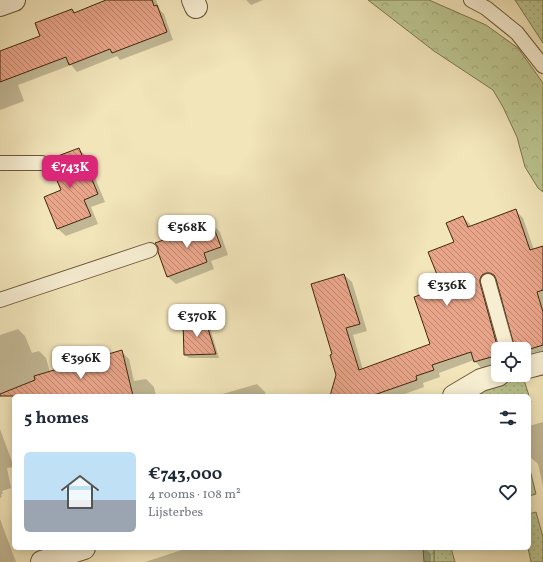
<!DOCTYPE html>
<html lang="en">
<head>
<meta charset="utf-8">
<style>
	:root { --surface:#fff; --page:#f2f2f3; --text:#1f2937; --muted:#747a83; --line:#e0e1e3; --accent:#db2777 }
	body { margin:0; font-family:Vollkorn,serif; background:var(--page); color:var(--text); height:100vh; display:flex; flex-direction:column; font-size:15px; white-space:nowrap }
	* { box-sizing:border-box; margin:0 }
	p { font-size:13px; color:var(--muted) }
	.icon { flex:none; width:22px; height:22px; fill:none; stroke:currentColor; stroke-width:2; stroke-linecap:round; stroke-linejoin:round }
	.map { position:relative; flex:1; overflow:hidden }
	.sheet { position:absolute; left:12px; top:394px; width:519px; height:156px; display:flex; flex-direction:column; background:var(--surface); border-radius:6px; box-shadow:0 2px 10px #0003 }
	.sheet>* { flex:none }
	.tools { position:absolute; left:491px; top:342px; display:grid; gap:8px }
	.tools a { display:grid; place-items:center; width:40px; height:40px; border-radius:6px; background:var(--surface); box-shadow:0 2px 10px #0003; font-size:20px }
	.price { position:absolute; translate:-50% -34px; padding:0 9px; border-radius:8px; background:#fff; color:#222; font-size:13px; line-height:26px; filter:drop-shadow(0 1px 2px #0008) }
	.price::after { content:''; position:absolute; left:50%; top:24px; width:12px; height:9px; margin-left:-6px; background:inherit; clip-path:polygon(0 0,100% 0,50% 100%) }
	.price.selected { background:var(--accent); color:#fff }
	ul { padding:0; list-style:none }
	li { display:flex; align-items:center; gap:12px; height:100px; padding:0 12px }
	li+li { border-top:1px solid var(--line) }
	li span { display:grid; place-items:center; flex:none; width:112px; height:80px; border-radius:6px; color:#555 }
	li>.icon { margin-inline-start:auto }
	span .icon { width:48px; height:48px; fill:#fffc; stroke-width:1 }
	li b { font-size:17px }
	h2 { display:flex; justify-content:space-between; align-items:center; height:48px; padding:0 12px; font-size:17px }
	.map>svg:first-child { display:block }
</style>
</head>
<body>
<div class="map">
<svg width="543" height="562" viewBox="0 0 543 562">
	<defs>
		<pattern id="grass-dots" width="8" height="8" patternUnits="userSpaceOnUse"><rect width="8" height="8" fill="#bbc48f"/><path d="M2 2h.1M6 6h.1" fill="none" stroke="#a2a87a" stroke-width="1.8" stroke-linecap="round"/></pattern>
		<pattern id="forest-crowns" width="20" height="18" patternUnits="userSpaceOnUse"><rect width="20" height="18" fill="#bbc48f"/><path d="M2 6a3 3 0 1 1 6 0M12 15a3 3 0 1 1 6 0" fill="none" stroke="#a2a87a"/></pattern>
		<pattern id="building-back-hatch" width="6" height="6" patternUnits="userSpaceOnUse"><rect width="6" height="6" fill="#e9a58a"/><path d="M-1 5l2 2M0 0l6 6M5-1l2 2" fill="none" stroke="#be866f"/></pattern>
	</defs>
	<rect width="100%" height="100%" fill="#f2e5ba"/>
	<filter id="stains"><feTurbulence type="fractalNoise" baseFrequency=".005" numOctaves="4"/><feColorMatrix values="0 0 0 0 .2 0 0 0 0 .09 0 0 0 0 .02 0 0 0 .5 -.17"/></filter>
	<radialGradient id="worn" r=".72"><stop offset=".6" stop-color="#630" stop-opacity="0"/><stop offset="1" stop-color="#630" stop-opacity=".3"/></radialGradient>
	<g fill="url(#grass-dots)" stroke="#7e764e">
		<polygon points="515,0 543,0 543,43"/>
		<polygon points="523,377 531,402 529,403 529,396 468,396 480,390"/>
		<polygon points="529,466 536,494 529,496"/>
		<polygon points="536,512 543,537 543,562 531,562 528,548 529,548 529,514"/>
		<polygon points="434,548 451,548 455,562 434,562"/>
	</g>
	<g fill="url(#forest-crowns)" stroke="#7e764e">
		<polygon points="368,0 429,0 486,25 518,48 543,83 543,192 538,188 525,167 517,137 503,107 493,90 434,51"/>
		<polygon points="423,548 434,548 434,562 424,562"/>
	</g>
	<g fill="#0003">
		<polygon points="107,0 156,0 160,10 164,14 173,40 120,60 117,56 77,72 71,65 18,85 24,101 0,110 0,52 41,36 72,10 76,13"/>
		<polygon points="246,0 263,0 251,5"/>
		<polygon points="79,149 86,156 105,202 91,207 98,224 66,236 58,229 45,197 62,191"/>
		<polygon points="515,210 523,218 534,250 543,247 543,354 524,360 524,349 516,349 498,280 493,280 503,349 498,349 498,364 482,369 474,360 439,373 440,377 423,383 424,387 399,396 331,396 337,375 334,355 344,275 352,282 367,331 353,335 363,370 431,345 443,287 463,217 470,224 471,227"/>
		<polygon points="212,224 220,232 228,255 211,261 214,269 176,284 168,277 159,252 159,247"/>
		<polygon points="204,317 208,321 219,358 189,358 185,355"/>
		<polygon points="18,329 25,336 32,353 39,351 46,358 50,372 121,351 129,359 134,381 146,379 154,387 156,396 26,396 0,395 0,335"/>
		<polygon points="257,384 265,392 266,396 216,396"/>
		<polygon points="543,422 543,486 538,464 530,457 529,452 529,426"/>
		<polygon points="0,429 14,467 7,468 11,488 2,491 3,494 1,494 2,497 0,498"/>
		<polygon points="0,519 16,562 0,562"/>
		<polygon points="188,548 425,548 431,554 431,562 145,562"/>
	</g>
	<g fill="url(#building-back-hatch)" stroke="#41280c">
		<polygon points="106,0 152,0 154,6 157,5 167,32 112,53 110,49 69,65 66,57 0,82 0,51 40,36 35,23 72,9 74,13"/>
		<polygon points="79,148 98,194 84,200 91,216 57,229 44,197 61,190 50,164 50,159"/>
		<polygon points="516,209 530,250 543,246 543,290 537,292 543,312 543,345 524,351 524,347 515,349 496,279 494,275 490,273 486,273 482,275 480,279 480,283 498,349 498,355 474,362 471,352 432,365 434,370 416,376 417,380 371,396 330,396 336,375 330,355 332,354 311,284 344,274 360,324 346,328 359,370 430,344 414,297 442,287 428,252 454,242 446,223 463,216 468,227"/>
		<polygon points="212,223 221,247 204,253 207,262 167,277 158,252 158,247 155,243"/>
		<polygon points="204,316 216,354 184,355 183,322"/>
		<polygon points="122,350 133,396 0,396 0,394 35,380 34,376"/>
	</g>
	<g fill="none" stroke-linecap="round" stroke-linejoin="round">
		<g stroke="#6d5738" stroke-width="16">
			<g id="service">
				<polyline points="471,0 486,8 517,33 543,66"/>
				<polyline points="0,163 42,163"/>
				<polyline points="488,281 507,349"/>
				<polyline points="0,300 150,250"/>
			</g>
		</g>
		<g stroke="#6d5738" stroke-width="24">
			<g id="minor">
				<polyline points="193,0 196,7"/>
				<polyline points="0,5 14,0"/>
				<polyline points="524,368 543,363"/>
				<polyline points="454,396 481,380 498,375"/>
				<polyline points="42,562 84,548"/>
			</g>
		</g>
		<use href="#service" stroke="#f7eed2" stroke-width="14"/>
		<use href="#minor" stroke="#f7eed2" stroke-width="22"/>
	</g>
	<rect width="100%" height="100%" filter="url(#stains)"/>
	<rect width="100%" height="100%" fill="url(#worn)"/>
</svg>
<div class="tools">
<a><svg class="icon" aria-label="locate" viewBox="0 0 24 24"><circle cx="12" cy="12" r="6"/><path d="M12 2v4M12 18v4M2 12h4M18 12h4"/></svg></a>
</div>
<b class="price selected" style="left:70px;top:189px">€743K</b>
<b class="price" style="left:187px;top:249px">€568K</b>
<b class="price" style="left:447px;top:307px">€336K</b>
<b class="price" style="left:197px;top:338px">€370K</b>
<b class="price" style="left:81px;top:380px">€396K</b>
<section class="sheet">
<h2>5 homes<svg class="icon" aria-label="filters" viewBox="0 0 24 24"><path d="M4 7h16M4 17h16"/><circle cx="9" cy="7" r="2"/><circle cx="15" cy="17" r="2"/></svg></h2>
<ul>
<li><span style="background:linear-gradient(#bfe0f5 60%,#9aa5b1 0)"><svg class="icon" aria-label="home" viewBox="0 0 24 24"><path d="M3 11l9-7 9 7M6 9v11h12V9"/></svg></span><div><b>€743,000</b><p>4 rooms · 108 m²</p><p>Lijsterbes</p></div><svg class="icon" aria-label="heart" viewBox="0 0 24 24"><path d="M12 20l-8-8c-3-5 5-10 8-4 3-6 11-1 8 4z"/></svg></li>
</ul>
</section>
</div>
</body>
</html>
